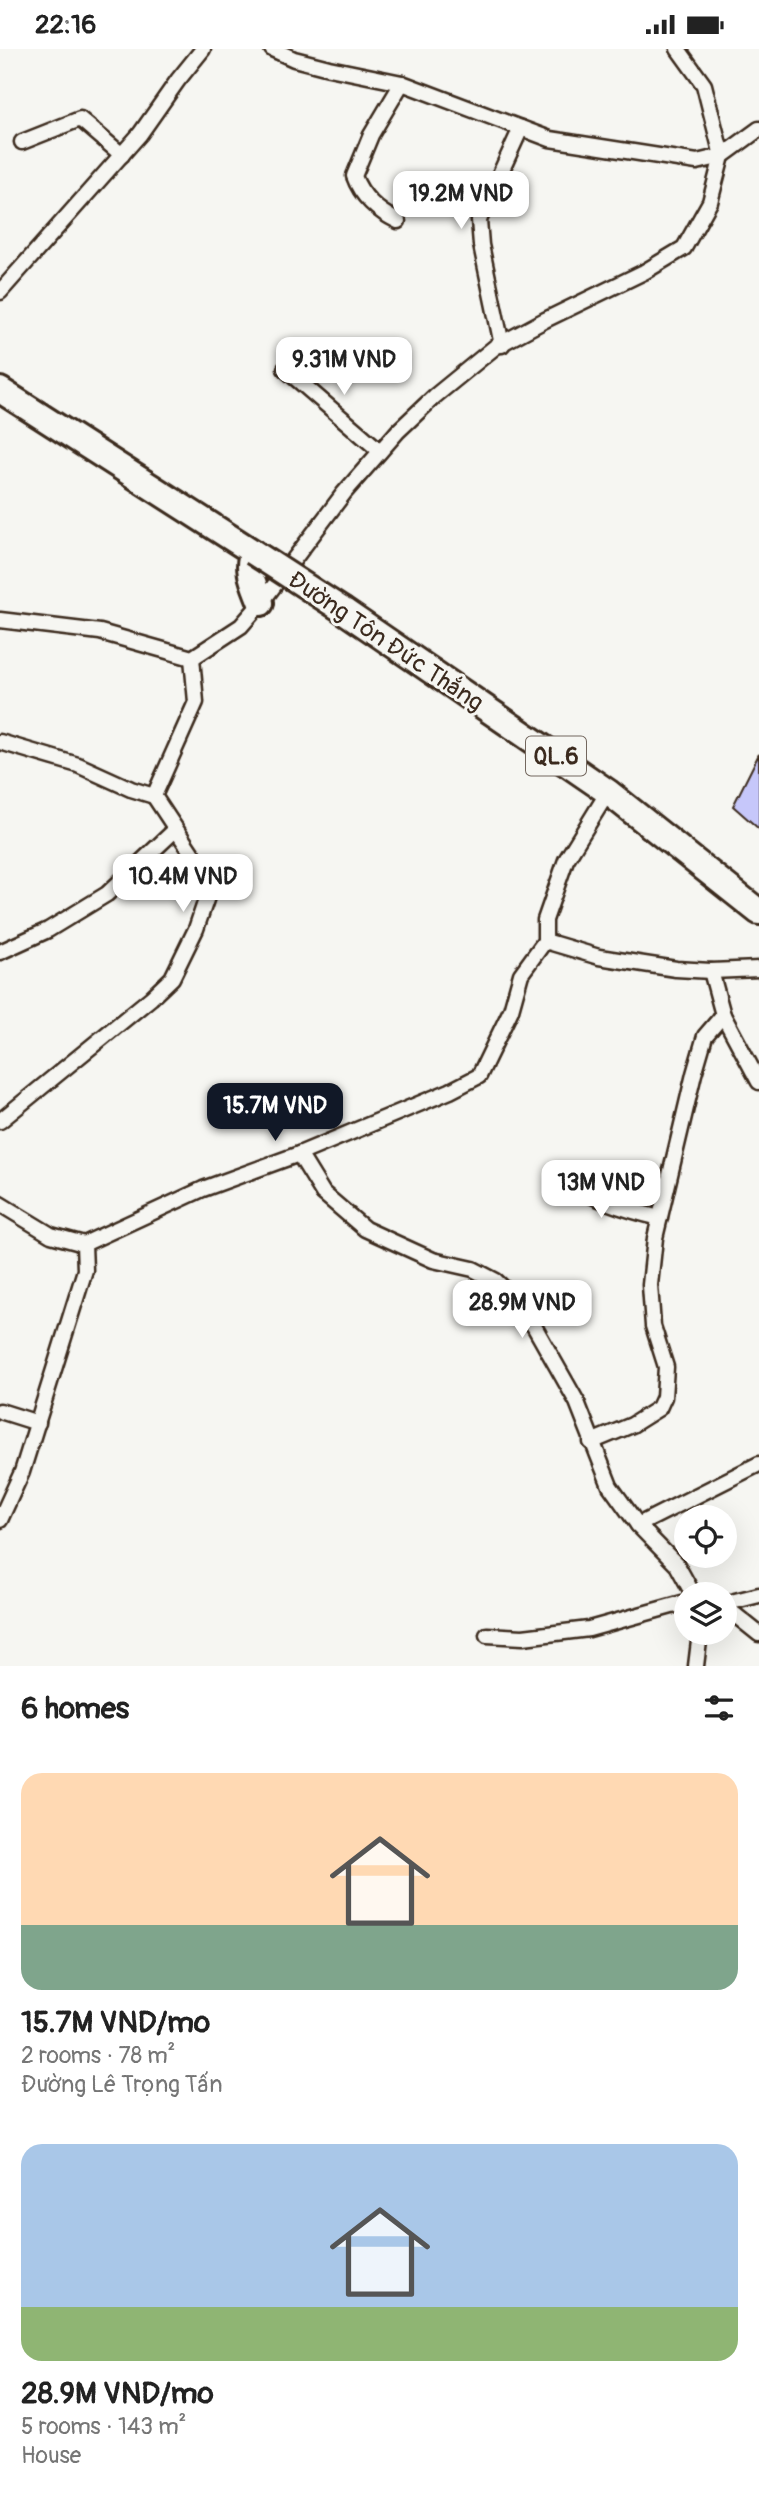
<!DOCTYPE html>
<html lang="en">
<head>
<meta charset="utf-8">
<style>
	:root { --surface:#fff; --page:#f6f6f6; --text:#222; --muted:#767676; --accent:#111827 }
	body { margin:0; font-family:Pangolin,sans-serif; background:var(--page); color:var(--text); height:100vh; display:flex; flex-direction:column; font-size:26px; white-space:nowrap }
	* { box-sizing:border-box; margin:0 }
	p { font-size:23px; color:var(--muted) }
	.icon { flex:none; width:38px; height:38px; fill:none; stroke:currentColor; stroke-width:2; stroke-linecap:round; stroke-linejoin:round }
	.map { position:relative; height:1617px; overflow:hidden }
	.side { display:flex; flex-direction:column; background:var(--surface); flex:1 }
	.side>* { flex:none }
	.controls { position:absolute; left:674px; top:1456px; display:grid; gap:14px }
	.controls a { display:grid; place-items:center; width:63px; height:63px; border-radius:50%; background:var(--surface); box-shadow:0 7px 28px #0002; font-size:35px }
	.price { position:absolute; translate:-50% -60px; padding:0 16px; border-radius:14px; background:#fff; color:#222; font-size:23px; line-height:46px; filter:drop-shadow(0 2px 4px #0008) }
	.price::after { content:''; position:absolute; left:50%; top:42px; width:21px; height:16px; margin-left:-10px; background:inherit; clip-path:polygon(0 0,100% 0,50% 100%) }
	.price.current { background:var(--accent); color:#fff }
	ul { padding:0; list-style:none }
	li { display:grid; align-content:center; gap:14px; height:371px; padding:0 21px }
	li span { display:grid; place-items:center; height:217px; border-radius:21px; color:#555 }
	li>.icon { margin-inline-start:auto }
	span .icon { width:126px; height:126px; fill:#fffc; stroke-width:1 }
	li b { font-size:30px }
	h2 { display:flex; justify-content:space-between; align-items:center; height:84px; padding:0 21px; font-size:30px }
	.status { display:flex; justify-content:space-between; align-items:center; height:49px; padding:0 35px; background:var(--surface); direction:ltr }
	.status svg { height:19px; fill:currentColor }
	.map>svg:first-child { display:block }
</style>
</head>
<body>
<div class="status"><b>22:16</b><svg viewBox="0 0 49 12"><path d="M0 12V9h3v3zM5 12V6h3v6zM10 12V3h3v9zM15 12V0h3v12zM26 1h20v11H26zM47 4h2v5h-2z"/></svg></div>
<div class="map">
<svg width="759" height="1617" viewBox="0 0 759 1617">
	<rect width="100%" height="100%" fill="#f6f6f2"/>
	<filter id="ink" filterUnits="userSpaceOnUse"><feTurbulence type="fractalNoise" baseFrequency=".0143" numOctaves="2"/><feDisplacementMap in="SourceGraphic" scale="14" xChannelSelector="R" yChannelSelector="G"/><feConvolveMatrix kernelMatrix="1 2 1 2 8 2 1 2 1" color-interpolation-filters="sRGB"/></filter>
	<g filter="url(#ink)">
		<polygon fill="#c6c7fa" stroke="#3b2a1e" stroke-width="2" points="759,705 759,780 733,757"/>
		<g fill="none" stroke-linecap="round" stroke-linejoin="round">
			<g stroke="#3b2a1e" stroke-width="19">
				<g id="street">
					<polyline points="272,0 294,10 329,19 402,34 550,90 697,113 722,107 759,80"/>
					<polyline points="22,93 80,70 122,106"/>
					<path d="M398,172c-20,-9 -37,-25 -44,-45l17,-41 31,-52"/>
					<polyline points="0,243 140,85 178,31 203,0"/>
					<polyline points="502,296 481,196 479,171 521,79"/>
					<polyline points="285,320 380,402"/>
					<polyline points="0,571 100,583 192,609 241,577 261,554 344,444 398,382 435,347 495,298 545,271 644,223 684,199 710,153 722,107 704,36 678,0"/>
					<polyline points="0,693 78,716 131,740 154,747"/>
					<polyline points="545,892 599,908 676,920 711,922 759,920"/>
					<polyline points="0,903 48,881 107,845 175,781"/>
					<polyline points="711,922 723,966 759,1033"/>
					<polyline points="0,1072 151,949 172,929 196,880 208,845 203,821 154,747 196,653 192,609"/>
					<polyline points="299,1105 323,1144 365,1180 433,1211 473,1220 496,1232 512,1247 534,1277 577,1353 610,1437 638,1476 677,1516 693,1545"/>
					<path d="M560,1130c34,20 62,30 100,39"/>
					<polyline points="0,1155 51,1186 84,1195"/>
					<polyline points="0,1362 38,1374"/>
					<polyline points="591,1393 632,1376 659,1359 664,1348 666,1318 653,1277 650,1236 655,1189 694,1025 705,987 723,966"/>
					<polyline points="0,1471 22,1423 85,1221 84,1195 203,1140 299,1105 450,1042 479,1027 511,961 521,925 545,892 545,871 566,811 608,743"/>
					<polyline points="638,1476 759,1415"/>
					<polyline points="724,1557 759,1585"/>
					<polyline points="726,1557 735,1552 759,1546"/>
					<polyline points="487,1586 523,1588 589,1580 686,1553"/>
					<polyline points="696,1617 700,1584"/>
				</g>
			</g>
			<g stroke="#3b2a1e" stroke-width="30">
				<g id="highway">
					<path d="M0,341l253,162c-8,17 2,34 8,51"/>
					<polyline points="344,562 608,743 759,863"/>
				</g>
			</g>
			<use href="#street" stroke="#f6f6f2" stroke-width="14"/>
			<use href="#highway" stroke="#f6f6f2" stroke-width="24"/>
			<g stroke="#3b2a1e" stroke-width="30" stroke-linecap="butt">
				<polyline id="highway-bridge" points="253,503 344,562"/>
			</g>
			<use href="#highway-bridge" stroke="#f6f6f2" stroke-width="24"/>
		</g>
	</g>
	<g text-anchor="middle" stroke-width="6" stroke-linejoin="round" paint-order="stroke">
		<rect fill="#f6f6f2" stroke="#73675e" stroke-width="2" x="526" y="687.5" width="60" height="39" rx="5"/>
		<g font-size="23" font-weight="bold" fill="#3b2a1e">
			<text x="556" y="715">QL.6</text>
		</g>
		<g font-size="24" fill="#3b2a1e" stroke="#f6f6f2">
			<text transform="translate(386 592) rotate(34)" y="8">Đường Tôn Đức Thắng</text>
		</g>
	</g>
</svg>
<div class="controls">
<a><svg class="icon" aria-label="locate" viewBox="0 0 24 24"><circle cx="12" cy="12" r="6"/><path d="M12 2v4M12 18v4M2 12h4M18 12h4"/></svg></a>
<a><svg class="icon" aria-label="layers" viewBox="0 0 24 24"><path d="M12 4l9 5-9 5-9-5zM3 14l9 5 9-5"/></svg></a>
</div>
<b class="price" style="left:461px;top:182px">19.2M VND</b>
<b class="price" style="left:344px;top:348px">9.31M VND</b>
<b class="price" style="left:183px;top:865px">10.4M VND</b>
<b class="price current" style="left:275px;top:1094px">15.7M VND</b>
<b class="price" style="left:601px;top:1171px">13M VND</b>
<b class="price" style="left:522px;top:1291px">28.9M VND</b>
</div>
<section class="side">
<h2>6 homes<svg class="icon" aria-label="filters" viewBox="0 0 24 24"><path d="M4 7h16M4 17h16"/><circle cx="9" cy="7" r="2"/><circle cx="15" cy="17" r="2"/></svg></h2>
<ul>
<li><span style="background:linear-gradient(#ffd9b3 70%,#7fa58c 0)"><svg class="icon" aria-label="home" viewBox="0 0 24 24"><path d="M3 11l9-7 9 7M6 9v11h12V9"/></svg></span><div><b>15.7M VND/mo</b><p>2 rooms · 78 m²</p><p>Đường Lê Trọng Tấn</p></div></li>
<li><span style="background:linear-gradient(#a9c7e8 75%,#8fb573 0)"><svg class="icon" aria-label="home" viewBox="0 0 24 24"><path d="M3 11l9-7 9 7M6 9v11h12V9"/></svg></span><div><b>28.9M VND/mo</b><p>5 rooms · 143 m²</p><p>House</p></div></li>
</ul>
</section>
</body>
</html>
